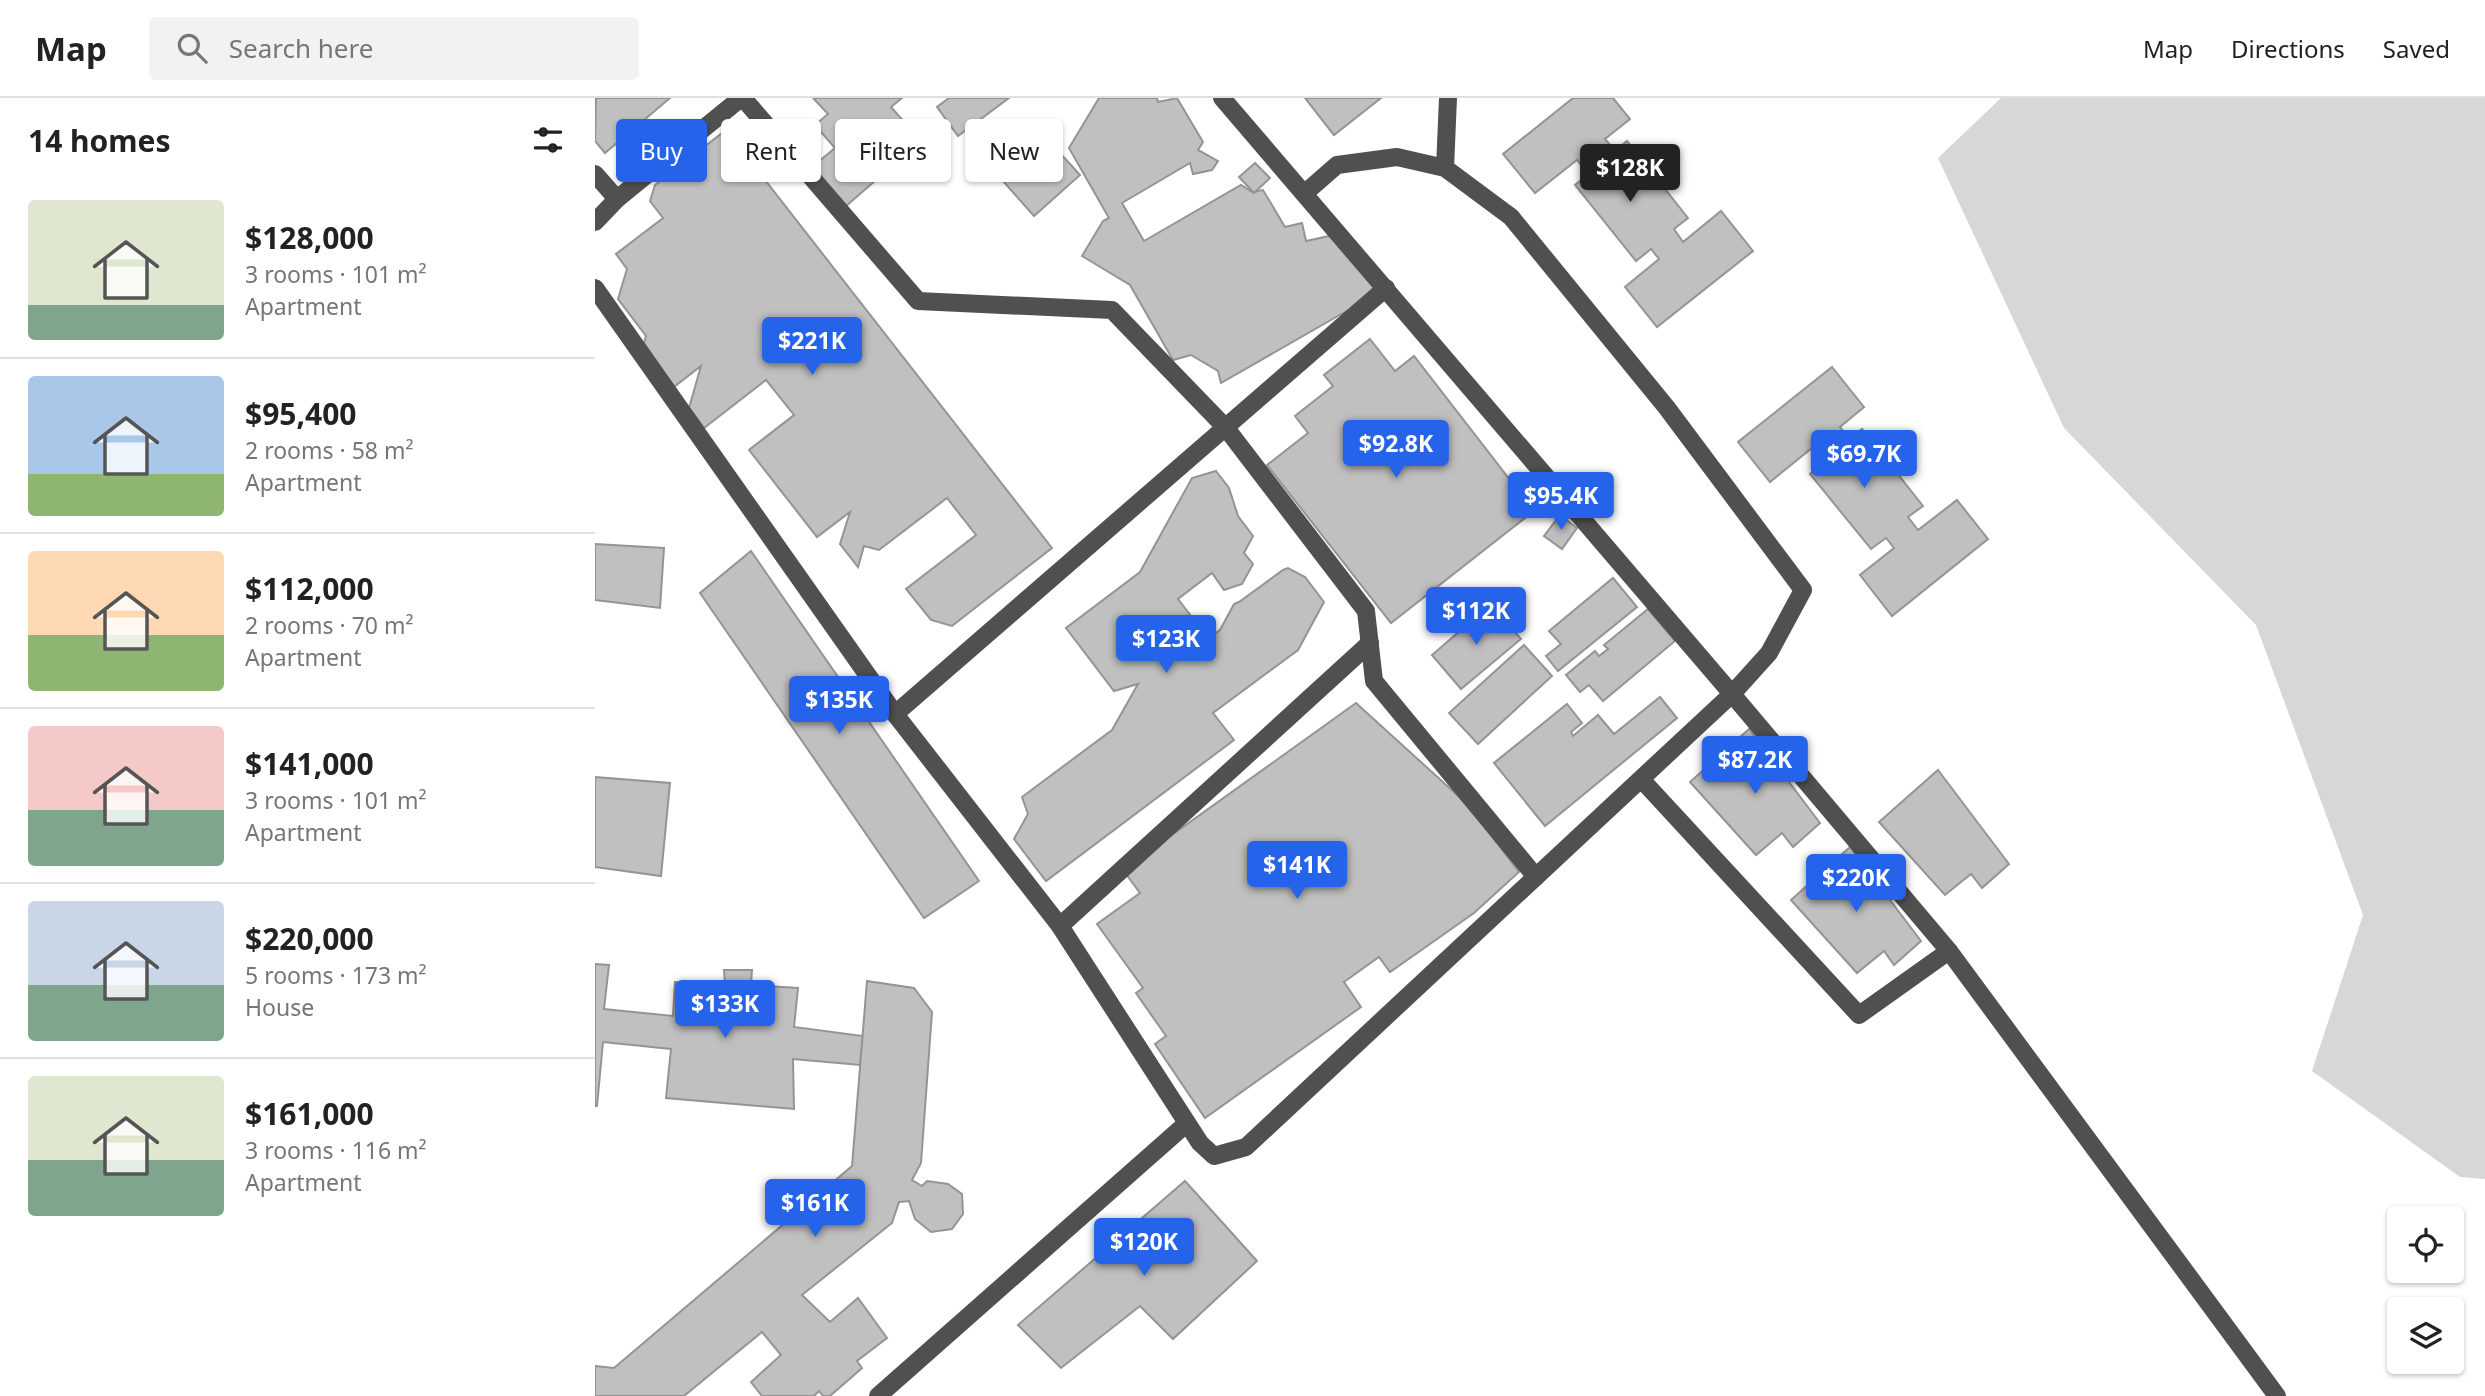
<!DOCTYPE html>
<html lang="en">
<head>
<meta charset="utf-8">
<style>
	:root { --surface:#fff; --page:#f2f2f2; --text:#222; --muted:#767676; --line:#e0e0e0; --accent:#2563eb }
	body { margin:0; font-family:"Noto Sans",sans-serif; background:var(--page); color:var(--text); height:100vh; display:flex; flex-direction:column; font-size:26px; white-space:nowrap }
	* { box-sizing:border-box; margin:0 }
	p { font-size:23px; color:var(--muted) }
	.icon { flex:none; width:38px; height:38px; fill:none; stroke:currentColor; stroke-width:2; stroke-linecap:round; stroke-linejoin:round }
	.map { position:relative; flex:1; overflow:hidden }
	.details { display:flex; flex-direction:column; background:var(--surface); width:595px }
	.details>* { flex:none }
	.banner { position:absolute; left:21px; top:21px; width:665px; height:63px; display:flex; gap:14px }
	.tools { position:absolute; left:1792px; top:1108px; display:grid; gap:14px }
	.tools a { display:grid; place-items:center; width:77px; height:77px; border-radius:7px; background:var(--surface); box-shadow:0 2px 5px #0004; font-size:35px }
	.price { position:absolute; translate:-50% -60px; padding:0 16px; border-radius:7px; background:var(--accent); color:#fff; font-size:23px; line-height:46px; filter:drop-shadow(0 2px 4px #0008) }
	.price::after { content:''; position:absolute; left:50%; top:42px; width:21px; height:16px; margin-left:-10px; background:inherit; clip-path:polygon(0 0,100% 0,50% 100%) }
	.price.active { background:#222; color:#fff }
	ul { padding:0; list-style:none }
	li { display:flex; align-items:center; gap:21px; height:175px; padding:0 28px }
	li+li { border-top:2px solid var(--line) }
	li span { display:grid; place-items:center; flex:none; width:196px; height:140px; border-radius:7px; color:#555 }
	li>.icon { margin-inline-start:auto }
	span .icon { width:84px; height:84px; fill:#fffc; stroke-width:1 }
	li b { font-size:30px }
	h2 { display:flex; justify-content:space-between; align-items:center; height:84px; padding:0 28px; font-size:30px }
	.tag { padding:0 24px; border-radius:7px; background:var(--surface); box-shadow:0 2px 5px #0004; font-size:24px; line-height:63px }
	.tag.active { background:var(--accent); color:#fff }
	header { display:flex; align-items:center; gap:42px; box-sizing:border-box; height:98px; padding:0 35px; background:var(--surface); border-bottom:2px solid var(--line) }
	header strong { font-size:33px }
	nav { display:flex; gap:38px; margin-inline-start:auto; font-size:24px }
	.search { width:490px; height:63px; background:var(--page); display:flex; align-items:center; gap:18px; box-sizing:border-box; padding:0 24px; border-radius:7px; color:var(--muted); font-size:26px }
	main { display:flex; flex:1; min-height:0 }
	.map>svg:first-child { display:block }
</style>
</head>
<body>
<header>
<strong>Map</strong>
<div class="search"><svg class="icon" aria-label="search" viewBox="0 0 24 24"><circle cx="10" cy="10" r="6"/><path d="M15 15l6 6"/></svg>Search here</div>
<nav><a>Map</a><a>Directions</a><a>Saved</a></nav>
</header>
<main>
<section class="details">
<h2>14 homes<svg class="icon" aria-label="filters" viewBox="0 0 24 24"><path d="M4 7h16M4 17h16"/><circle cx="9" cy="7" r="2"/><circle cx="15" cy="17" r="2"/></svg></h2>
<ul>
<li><span style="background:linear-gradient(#dfe7d0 75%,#7fa58c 0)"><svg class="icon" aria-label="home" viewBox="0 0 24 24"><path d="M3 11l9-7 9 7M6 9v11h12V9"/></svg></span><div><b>$128,000</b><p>3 rooms · 101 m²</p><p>Apartment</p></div></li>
<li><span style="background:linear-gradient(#a9c7e8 70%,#8fb573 0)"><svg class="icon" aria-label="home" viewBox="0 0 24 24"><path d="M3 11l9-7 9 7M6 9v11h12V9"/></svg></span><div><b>$95,400</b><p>2 rooms · 58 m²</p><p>Apartment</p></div></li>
<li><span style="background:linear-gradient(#ffd9b3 60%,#8fb573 0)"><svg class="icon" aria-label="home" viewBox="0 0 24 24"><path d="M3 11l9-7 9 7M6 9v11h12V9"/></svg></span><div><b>$112,000</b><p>2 rooms · 70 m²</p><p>Apartment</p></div></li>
<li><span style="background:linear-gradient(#f6c9c9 60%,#7fa58c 0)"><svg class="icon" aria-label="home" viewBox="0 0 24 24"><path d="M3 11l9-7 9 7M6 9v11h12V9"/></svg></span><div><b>$141,000</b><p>3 rooms · 101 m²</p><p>Apartment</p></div></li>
<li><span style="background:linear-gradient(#c9d6e8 60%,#7fa58c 0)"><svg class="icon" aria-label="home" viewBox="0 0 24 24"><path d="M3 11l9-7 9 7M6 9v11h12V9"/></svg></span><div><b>$220,000</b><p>5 rooms · 173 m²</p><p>House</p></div></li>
<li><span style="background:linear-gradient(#dfe7d0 60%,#7fa58c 0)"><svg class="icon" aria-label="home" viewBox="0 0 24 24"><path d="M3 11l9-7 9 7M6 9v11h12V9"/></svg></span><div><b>$161,000</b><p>3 rooms · 116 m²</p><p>Apartment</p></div></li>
</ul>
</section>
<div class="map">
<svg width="1890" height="1298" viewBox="0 0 1890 1298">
	<rect width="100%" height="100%" fill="#fff"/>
	<polygon fill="#d7d7d7" points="1406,0 1890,0 1890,1081 1865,1079 1717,973 1768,817 1661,527 1469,330 1343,60"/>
	<g fill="#c0c0c0" stroke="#949494" stroke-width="2">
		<polygon points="75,0 10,55 0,43 1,0"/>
		<polygon points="218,0 307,0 296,9 326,43 251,108 217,69 240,50 220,27 233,16"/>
		<polygon points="354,0 414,0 363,38 342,9"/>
		<polygon points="504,0 562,0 563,4 582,0 608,44 603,52 623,63 617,72 598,76 595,65 527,105 549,143 646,87 657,94 668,92 690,129 707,125 711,143 748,135 783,195 626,285 623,273 596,257 578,262 535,187 487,158 508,123 514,120 474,50"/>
		<polygon points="710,0 786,0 739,37"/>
		<polygon points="978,0 1018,0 1035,21 1010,41 1020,53 1032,43 1093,120 1079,131 1088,144 1126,113 1158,153 1062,229 1030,189 1064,161 1056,151 1041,163 980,87 994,76 982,62 940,95 908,56"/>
		<polygon points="131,32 457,450 357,528 336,522 311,491 381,437 352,400 284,452 269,448 263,469 245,446 255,414 222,439 154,352 199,317 171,282 109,330 94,310 106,268 75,292 46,255 51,238 23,201 32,171 21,156 68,120 55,103 60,87"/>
		<polygon points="454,43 485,77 439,118 408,83"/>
		<polygon points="660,65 675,80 659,95 644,79"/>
		<polygon points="775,241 800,273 819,258 939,413 796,525 672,367 713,335 700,318 738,288 729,277"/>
		<polygon points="1237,269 1269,309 1245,329 1254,341 1267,331 1328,408 1313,419 1323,432 1362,402 1393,441 1297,518 1265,477 1299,450 1291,440 1276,451 1215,376 1229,365 1217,350 1175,384 1143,344"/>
		<polygon points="621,373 634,390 643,418 658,438 649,455 658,466 647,486 629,492 617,475 583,501 613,540 625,532 639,506 644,504 688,472 693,470 710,479 729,504 703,552 618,615 639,642 451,783 419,741 433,716 427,699 517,632 543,586 519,593 471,530 545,474 597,380"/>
		<polygon points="965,417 982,430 967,451 949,438"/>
		<polygon points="0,446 69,450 65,510 0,502"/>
		<polygon points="156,453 384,783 329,820 105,495"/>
		<polygon points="1018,480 1042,509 963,573 951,558 966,546 954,533"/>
		<polygon points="896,506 926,541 866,591 837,557"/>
		<polygon points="1053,511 1080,543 1008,603 994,587 985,594 971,577 1000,553 1004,558 1013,551 1009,547"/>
		<polygon points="929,547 957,578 883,646 854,615"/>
		<polygon points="1065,599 1082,620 950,728 899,665 972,606 987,625 976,634 978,638 1003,617 1019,636"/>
		<polygon points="761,605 871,705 924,774 879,815 795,874 784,859 749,884 766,909 610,1020 560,946 571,938 541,895 548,890 502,826 545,795 528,772"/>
		<polygon points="1154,631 1225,725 1198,749 1187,735 1161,757 1095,684"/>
		<polygon points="1343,672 1414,766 1387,790 1376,776 1350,797 1284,724"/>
		<polygon points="0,679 75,685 66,778 0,769"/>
		<polygon points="1255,749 1326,843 1299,867 1289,853 1262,875 1196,802"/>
		<polygon points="0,866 14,867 9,911 78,918 80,884 130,887 129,872 157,872 156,887 203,890 199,929 268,938 265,967 198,961 199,1011 71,1000 76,951 8,944 2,1008 0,1008"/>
		<polygon points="272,883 319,890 337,914 326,1065 317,1082 327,1088 332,1083 353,1086 367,1096 368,1116 357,1131 336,1134 320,1121 314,1103 304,1104 297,1125 207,1197 235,1224 263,1200 292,1240 262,1263 267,1270 235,1298 228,1298 224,1293 219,1298 167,1298 156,1284 186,1257 167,1234 89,1298 0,1298 0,1268 19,1270 257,1068"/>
		<polygon points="590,1083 662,1163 578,1241 545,1208 466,1270 423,1227"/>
	</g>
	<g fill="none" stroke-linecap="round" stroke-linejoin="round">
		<g stroke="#505050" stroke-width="18">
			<polyline points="148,0 323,203 517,212 631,330 771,513 779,583 941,779"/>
			<polyline points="850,70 853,0"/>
			<polyline points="0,76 22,101"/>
			<polyline points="710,95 742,67 802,59 850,70 916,119 1072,310 1208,492 1174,555 1137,596 1354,853 1682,1298"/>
			<polyline points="0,124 22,101 146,0"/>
			<polyline points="0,190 300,616 465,828 605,1045 619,1058 651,1049 1137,596 627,0"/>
			<polyline points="300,616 791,190"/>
			<polyline points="1046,681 1264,917 1354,853"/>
			<polyline points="465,828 775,545"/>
			<polyline points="283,1298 591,1026"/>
		</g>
	</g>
</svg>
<div class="tools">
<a><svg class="icon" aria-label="locate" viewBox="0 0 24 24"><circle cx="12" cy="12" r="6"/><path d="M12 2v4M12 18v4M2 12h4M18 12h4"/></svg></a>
<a><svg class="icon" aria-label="layers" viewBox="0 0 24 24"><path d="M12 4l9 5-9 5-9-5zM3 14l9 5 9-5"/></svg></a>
</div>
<b class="price active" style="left:1035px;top:106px">$128K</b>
<b class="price" style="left:217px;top:279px">$221K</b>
<b class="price" style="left:801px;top:382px">$92.8K</b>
<b class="price" style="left:1269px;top:392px">$69.7K</b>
<b class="price" style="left:966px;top:434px">$95.4K</b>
<b class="price" style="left:881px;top:549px">$112K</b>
<b class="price" style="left:571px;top:577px">$123K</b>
<b class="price" style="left:244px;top:638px">$135K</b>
<b class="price" style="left:1160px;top:698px">$87.2K</b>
<b class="price" style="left:702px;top:803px">$141K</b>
<b class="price" style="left:1261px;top:816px">$220K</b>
<b class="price" style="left:130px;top:942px">$133K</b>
<b class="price" style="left:220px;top:1141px">$161K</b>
<b class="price" style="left:549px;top:1180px">$120K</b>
<div class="banner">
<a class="tag active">Buy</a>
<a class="tag">Rent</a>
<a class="tag">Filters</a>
<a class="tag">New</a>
</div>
</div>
</main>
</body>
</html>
